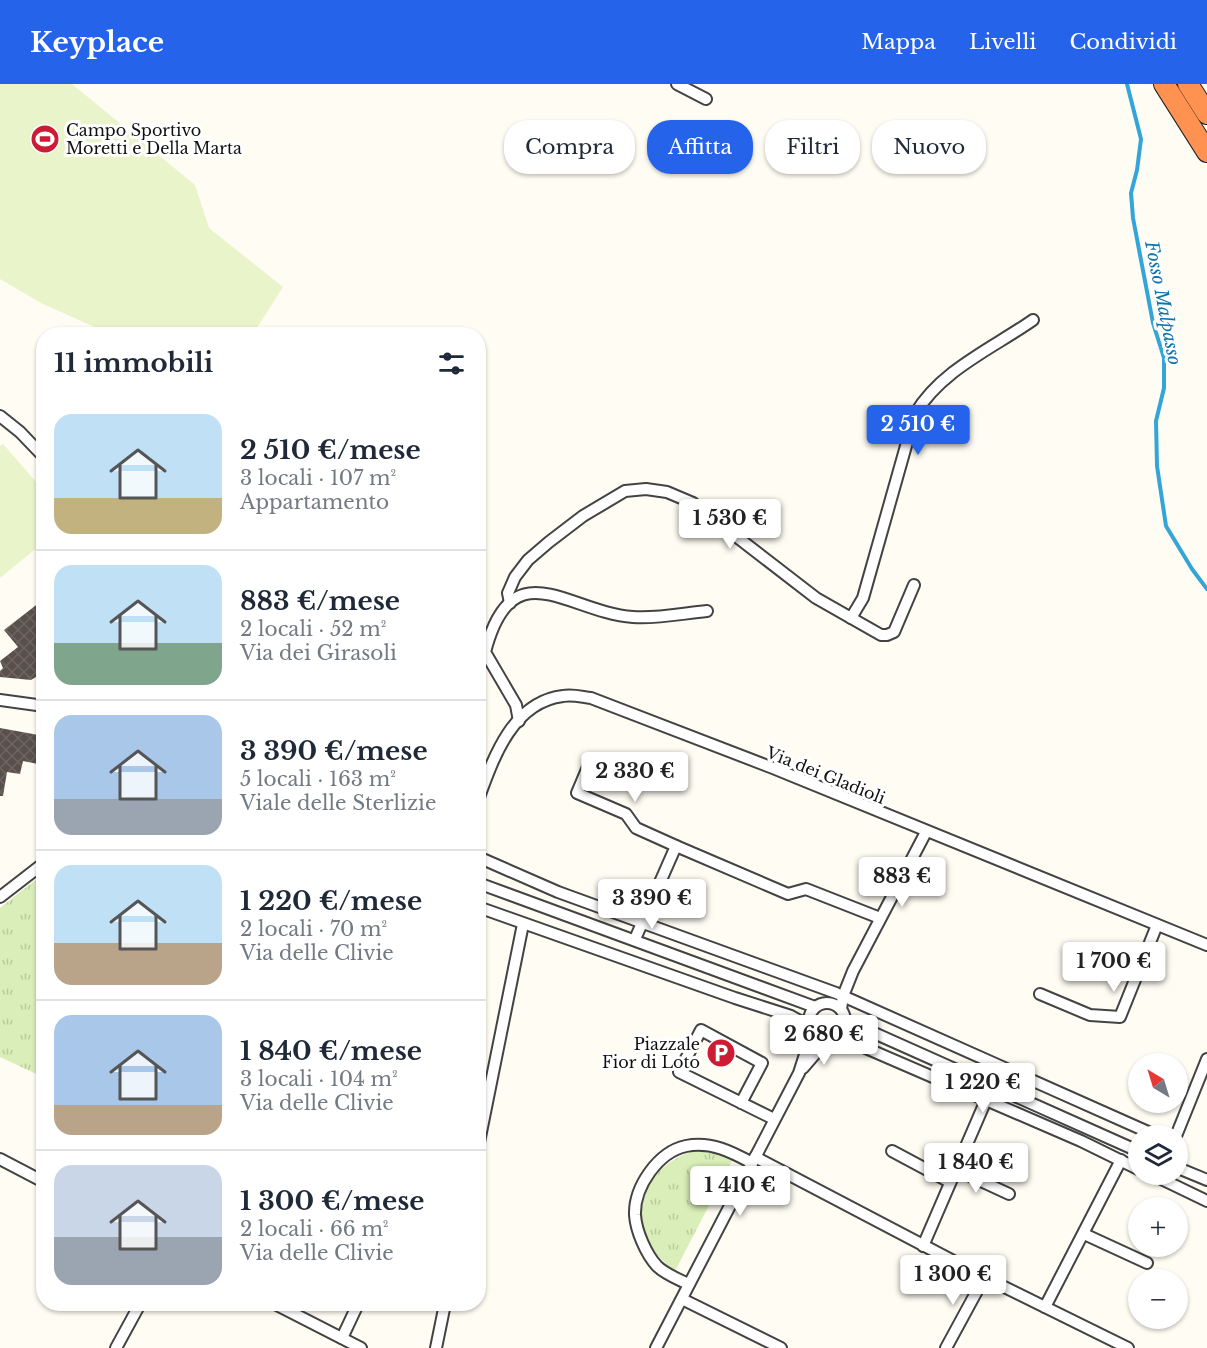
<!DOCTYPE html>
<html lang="it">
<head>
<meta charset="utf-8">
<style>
	:root { --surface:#fff; --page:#f6f6f7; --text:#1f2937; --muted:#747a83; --line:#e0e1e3; --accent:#2563eb }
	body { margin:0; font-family:"Libre Baskerville",serif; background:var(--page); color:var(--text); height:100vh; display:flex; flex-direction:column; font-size:22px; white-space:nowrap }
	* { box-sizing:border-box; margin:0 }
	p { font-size:20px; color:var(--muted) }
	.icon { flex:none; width:33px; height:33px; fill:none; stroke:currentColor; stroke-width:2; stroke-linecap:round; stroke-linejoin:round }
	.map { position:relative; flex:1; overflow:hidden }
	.side { position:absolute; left:36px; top:243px; width:450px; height:984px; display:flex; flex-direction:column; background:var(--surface); border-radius:24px; box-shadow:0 2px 4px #0004 }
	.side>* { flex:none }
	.hud { position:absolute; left:504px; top:36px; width:570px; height:54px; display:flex; gap:12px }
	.needle { width:39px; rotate:322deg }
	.buttons { position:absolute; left:1128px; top:969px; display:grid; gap:12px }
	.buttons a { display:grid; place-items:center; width:60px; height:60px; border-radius:50%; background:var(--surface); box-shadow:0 2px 4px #0004; font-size:30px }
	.price { position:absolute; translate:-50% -51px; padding:0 14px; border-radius:6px; background:#fff; color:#222; font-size:20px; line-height:39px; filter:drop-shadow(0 2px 3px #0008) }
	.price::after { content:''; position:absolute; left:50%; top:36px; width:18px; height:14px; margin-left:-9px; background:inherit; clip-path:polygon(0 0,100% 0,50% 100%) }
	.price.current { background:var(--accent); color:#fff }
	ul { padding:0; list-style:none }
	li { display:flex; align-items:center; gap:18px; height:150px; padding:0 18px }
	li+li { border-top:2px solid var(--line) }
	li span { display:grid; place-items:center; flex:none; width:168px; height:120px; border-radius:18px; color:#555 }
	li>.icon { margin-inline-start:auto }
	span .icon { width:72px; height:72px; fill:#fffc; stroke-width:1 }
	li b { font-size:26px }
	h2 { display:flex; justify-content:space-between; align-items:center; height:72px; padding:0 18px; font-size:26px }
	.chip { padding:0 21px; border-radius:24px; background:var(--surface); box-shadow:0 2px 4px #0004; font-size:21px; line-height:54px }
	.chip.current { background:var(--accent); color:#fff }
	header { display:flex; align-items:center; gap:36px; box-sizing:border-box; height:84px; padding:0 30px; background:var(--accent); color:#fff }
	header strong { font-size:28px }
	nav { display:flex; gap:33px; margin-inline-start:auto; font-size:21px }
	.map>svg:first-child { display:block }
</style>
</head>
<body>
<header>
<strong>Keyplace</strong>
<nav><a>Mappa</a><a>Livelli</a><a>Condividi</a></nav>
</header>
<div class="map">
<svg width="1207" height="1264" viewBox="0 0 1207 1264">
	<defs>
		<pattern id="grass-tufts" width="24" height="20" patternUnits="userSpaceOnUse" patternTransform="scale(1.5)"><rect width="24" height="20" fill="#d9eeb8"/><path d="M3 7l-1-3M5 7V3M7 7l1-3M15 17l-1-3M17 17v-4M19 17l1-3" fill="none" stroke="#b9cb9d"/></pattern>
		<pattern id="building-cross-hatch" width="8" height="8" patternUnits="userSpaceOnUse" patternTransform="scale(1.5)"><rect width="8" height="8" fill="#5a504b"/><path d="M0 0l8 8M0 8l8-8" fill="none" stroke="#6d6561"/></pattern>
	</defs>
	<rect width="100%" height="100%" fill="#fffcf3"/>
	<g fill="url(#grass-tufts)">
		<polygon points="43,790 43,993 0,973 0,824"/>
		<path d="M693,1067h17l24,6 -59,114c-13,-10 -28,-24 -32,-40 -2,-4 -1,-10 -1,-14 -1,-33 21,-56 51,-66z"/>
	</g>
	<g fill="#e9f4cb">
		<polygon points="0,0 72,0 195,101 209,144 283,203 253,250 110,250 41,219 0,195"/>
		<polygon points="3,360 43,406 44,458 0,494 0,362"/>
	</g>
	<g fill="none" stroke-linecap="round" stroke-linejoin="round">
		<polyline stroke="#34a5d8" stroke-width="4" points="1127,0 1141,55 1137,86 1131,109 1133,134 1153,239 1164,274 1164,304 1156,337 1157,382 1166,442 1192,485 1207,505"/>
	</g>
	<g fill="url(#building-cross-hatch)">
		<polygon points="44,515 44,588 31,596 0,593 0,587 3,584 0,577 18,563 4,546"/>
		<polygon points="0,644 44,652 43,681 23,677 20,690 7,688 3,712 0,712"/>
	</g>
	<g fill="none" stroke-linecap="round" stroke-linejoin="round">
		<g stroke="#434343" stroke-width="14">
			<g id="minor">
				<polyline points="677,0 706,15"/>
				<polyline points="0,332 20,348 44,373"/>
				<polyline points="510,519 508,509 515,493 528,476 549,458 583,432 625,407 646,405 667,408 693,419 816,514 881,551 887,551 894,548 914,501"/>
				<path d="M851,534l12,-20 52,-184c26,-44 78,-66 118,-94"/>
				<polyline points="0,616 44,622"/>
				<path d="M519,637l-3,-16 -31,-53c27,-104 82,-40 148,-35 24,2 51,-4 74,-6"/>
				<polyline points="588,683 577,709 626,730 636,744 676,762"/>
				<path d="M478,716c15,-41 34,-98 85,-104 9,-2 19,1 28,2l182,70 434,177"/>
				<polyline points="478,773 558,808 836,909 1157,1052"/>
				<polyline points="478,799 815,923"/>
				<polyline points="0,813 44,779"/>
				<polyline points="478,823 735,914 791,932 809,942"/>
				<polyline points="635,855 676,762 788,810 806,805 880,834"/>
				<polyline points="1040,910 1090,931 1120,933 1157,841"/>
				<circle cx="827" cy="937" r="18"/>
				<polyline points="841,925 843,912 853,887 926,748"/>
				<polyline points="845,936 1138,1067"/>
				<polyline points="838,952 1081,1057 1138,1085"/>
				<polyline points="803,984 828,955"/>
				<polyline points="741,1019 762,979 701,946 679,988 774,1035"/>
				<polyline points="1176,1052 1207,975"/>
				<polyline points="478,1063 523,840"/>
				<polyline points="892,1067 950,1098"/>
				<polyline points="755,1073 980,1191 1128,1264"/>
				<polyline points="0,1075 44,1098"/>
				<polyline points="1178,1084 1207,1096"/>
				<polyline points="955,1085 1009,1110"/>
				<polyline points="1151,1090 1207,1117"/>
				<polyline points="1084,1150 1147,1179"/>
				<polyline points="923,1162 986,1016"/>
				<path d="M688,1200c-10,-5 -23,-10 -31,-18 -11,-12 -21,-35 -22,-51 -1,-28 23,-63 51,-69 25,-5 46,6 66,17"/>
				<polyline points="682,1215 781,1264"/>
				<polyline points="275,1220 361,1264"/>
				<polyline points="1045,1223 1121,1076"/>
				<polyline points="342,1254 358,1220"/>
				<polyline points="116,1264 140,1220"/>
				<polyline points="436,1264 445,1220"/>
				<polyline points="656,1264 799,989 812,949"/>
				<polyline points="946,1264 984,1194"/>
			</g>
		</g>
		<g stroke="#212121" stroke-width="22">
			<g id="motorway">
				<polyline points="1164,0 1207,68"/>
				<polyline points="1188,0 1207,30"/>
			</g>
		</g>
		<use href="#minor" stroke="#fff" stroke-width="10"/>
		<use href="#motorway" stroke="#ff9251" stroke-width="20"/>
	</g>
	<defs>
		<g id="stadium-disc" transform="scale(1.5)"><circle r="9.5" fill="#cd1b33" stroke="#fff"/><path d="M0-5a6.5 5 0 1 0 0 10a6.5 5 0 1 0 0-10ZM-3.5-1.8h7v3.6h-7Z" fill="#fff"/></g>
		<g id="parking-disc" transform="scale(1.5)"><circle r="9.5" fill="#cd1b33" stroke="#fff"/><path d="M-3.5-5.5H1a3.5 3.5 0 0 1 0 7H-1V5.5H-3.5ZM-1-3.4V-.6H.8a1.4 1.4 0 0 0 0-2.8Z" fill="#fff"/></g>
	</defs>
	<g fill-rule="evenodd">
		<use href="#stadium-disc" x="45" y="55"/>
		<use href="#parking-disc" x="721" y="969"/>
	</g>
	<g text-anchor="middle" stroke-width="6" stroke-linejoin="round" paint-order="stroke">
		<g font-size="16" fill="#101010" stroke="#fff" text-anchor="start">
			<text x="66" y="52">Campo Sportivo<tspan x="66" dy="18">Moretti e Della Marta</tspan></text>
			<text x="700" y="966" text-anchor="end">Piazzale<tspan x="700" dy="18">Fior di Loto</tspan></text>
		</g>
		<g font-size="16" fill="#101010" stroke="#fff">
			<text transform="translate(826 691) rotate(22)" y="6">Via dei Gladioli</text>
		</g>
		<g font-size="18" font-style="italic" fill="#0d75ae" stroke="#fff">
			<text transform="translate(1163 219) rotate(79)" y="6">Fosso Malpasso</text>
		</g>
	</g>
</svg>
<div class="buttons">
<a><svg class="needle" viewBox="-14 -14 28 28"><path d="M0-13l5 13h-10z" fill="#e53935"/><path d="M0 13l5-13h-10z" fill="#747a83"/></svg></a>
<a><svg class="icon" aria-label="layers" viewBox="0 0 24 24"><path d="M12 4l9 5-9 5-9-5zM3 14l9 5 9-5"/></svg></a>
<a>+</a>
<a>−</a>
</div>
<b class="price current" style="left:918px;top:372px">2 510 €</b>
<b class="price" style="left:730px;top:466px">1 530 €</b>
<b class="price" style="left:635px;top:719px">2 330 €</b>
<b class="price" style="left:902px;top:824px">883 €</b>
<b class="price" style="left:652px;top:846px">3 390 €</b>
<b class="price" style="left:1114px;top:909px">1 700 €</b>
<b class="price" style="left:824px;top:982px">2 680 €</b>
<b class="price" style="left:983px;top:1030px">1 220 €</b>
<b class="price" style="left:976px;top:1110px">1 840 €</b>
<b class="price" style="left:740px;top:1133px">1 410 €</b>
<b class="price" style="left:953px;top:1222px">1 300 €</b>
<div class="hud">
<a class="chip">Compra</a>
<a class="chip current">Affitta</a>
<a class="chip">Filtri</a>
<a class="chip">Nuovo</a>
</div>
<section class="side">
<h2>11 immobili<svg class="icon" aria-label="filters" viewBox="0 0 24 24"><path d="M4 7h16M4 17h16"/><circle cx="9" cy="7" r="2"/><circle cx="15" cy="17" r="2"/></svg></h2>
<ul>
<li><span style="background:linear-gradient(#bfe0f5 70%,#c2b280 0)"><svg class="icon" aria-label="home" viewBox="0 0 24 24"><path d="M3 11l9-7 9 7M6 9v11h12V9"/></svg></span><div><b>2 510 €/mese</b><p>3 locali · 107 m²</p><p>Appartamento</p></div></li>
<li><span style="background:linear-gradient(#bfe0f5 65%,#7fa58c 0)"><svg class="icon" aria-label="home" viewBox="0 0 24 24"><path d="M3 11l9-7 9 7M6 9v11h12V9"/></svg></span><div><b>883 €/mese</b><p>2 locali · 52 m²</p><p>Via dei Girasoli</p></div></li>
<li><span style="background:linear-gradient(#a9c7e8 70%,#9aa5b1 0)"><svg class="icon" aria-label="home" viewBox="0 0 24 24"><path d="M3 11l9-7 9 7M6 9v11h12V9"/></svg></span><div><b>3 390 €/mese</b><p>5 locali · 163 m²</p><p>Viale delle Sterlizie</p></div></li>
<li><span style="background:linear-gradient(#bfe0f5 65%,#b9a48a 0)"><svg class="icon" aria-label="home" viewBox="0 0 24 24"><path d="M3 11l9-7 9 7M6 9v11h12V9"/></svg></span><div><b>1 220 €/mese</b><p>2 locali · 70 m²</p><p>Via delle Clivie</p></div></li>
<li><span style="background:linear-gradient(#a9c7e8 75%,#b9a48a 0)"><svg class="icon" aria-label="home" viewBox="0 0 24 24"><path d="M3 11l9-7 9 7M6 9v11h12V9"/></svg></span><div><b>1 840 €/mese</b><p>3 locali · 104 m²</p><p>Via delle Clivie</p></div></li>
<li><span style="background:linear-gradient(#c9d6e8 60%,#9aa5b1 0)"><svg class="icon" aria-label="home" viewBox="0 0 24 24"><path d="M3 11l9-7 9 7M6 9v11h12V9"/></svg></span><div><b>1 300 €/mese</b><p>2 locali · 66 m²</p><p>Via delle Clivie</p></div></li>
</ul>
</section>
</div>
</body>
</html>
